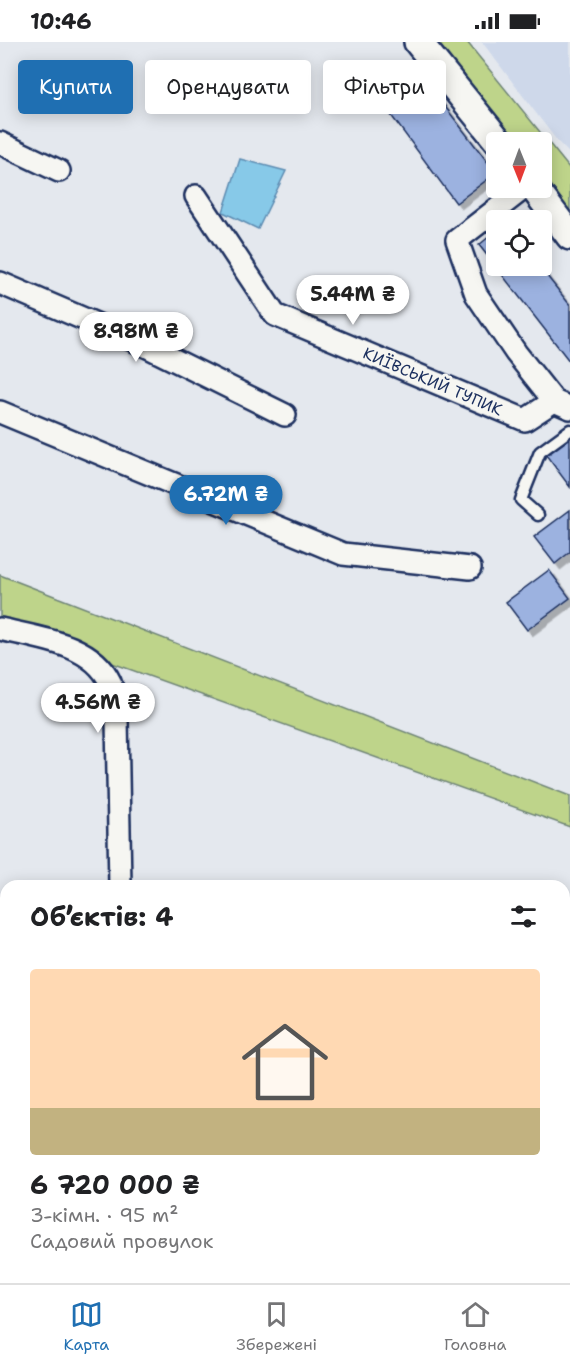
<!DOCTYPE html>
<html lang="uk">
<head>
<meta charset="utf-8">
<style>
	:root { --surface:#fff; --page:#f2f2f2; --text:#202124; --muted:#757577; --line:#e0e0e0; --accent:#1f6fb2 }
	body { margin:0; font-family:"Shantell Sans",sans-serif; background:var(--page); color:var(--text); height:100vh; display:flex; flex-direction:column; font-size:22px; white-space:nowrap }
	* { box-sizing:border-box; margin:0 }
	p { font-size:20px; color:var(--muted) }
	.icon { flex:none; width:33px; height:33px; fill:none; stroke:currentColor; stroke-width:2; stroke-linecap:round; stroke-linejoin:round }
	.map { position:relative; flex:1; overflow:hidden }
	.side { position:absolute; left:0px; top:838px; width:570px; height:404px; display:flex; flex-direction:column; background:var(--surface); border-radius:18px 18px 0 0; box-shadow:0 3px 15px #0003 }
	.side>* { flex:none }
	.guide { position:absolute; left:18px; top:18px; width:534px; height:54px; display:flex; gap:12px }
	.needle { width:39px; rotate:179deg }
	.controls { position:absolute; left:486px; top:90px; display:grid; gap:12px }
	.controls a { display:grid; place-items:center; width:66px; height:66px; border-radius:6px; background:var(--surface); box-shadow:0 3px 15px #0003; font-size:30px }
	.price { position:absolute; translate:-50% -51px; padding:0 14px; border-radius:21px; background:#fff; color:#222; font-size:20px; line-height:39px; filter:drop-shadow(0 2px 3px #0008) }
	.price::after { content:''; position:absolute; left:50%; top:36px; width:18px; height:14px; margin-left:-9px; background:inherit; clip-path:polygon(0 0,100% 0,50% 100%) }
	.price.on { background:var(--accent); color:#fff }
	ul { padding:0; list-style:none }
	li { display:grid; align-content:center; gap:12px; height:318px; padding:0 30px }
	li+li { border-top:2px solid var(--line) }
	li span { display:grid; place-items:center; height:186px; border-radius:6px; color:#555 }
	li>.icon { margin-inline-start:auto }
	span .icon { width:108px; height:108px; fill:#fffc; stroke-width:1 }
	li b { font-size:26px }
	h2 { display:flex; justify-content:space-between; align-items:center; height:72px; padding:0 30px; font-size:26px }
	.pill { padding:0 21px; border-radius:6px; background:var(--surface); box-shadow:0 3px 15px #0003; font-size:21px; line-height:54px }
	.pill.on { background:var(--accent); color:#fff }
	.status { display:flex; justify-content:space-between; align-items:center; height:42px; padding:0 30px; background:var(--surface); direction:ltr }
	.status svg { height:16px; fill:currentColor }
	.tabs { display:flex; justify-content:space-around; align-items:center; height:84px; border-top:2px solid var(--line); background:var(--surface); font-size:16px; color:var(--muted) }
	.tabs a { display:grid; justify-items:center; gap:3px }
	.tabs .on { color:var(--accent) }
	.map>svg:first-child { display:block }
</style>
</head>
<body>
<div class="status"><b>10:46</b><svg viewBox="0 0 49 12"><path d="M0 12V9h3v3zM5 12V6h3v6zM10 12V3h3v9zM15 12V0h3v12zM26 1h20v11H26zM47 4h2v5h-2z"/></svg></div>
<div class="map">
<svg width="570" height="1241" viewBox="0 0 570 1241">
	<defs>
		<filter id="shadow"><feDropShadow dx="5.5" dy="5.5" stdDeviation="0" flood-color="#0004"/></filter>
	</defs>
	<rect width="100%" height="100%" fill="#e4e8ee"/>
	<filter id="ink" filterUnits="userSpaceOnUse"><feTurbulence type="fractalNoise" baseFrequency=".0167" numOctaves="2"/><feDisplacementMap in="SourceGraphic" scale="12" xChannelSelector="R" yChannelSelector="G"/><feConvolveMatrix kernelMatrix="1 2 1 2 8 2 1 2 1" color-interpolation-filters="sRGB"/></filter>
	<g filter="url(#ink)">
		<g fill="#ced8ea">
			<polygon points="482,0 570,0 570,112 558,100"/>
			<polygon points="6,1106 6,1236 315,1236 314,1241 0,1241 0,1144"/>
		</g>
		<g fill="#bed48a" stroke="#6c8274" stroke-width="1.5">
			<polygon points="418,0 467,0 570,127 570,194 542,146 542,100 499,100"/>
			<polygon points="0,533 570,754 570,785 59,602 0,587"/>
		</g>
		<polygon fill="#87c9e8" stroke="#5c8bb1" stroke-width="1.5" points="240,117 286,129 258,187 223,170"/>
		<g fill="#9cb2e0" stroke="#1b2f5e" stroke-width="1.5" filter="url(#shadow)">
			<polygon points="417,28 496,131 456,161 379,57"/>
			<polygon points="496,189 496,224 539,224 570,263 570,320 479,203"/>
			<polygon points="570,396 570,445 546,413"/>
			<polygon points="570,468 570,510 555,522 534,495"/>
			<polygon points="549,528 570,556 527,588 506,560"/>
			<rect x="0" y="934" width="6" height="24"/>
			<polygon points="0,1035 5,1035 3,1058 0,1058"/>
			<polygon points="564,1216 570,1218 570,1225 565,1241 530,1241 532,1236 564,1236"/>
			<rect x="69" y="1236" width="46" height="5"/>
			<polygon points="319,1236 342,1236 341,1241 318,1241"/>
			<polygon points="342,1236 370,1236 369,1241 341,1241"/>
		</g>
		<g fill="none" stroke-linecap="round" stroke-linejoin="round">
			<g stroke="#1b2f5e" stroke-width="15">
				<polyline id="service" points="538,473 521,458 540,410 570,388"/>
			</g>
			<g stroke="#1b2f5e" stroke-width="26">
				<g id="minor">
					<polyline points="0,101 59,129"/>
					<polyline points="524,146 457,198 476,252 516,311 554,359 570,366"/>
					<polyline points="196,154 275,273 525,378 554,359"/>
					<polyline points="0,241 140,301 285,373"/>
					<polyline points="0,370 343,512 470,526"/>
					<path d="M0,587c38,9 92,14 110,53 5,12 6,25 7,37l3,167"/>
					<polyline points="564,967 570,965"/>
					<polyline points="0,1003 6,1003"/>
					<polyline points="469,1236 469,1241"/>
				</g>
			</g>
			<g stroke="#1b2f5e" stroke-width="32">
				<g id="tertiary">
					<polyline points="418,0 499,100"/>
					<polyline points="534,146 570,194"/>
				</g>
			</g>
			<use href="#service" stroke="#f6f6f2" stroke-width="10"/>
			<use href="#minor" stroke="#f6f6f2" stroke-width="21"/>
			<use href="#tertiary" stroke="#f6f6f2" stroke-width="27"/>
		</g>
	</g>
	<g text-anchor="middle" stroke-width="6" stroke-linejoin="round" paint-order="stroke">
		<g font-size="16" fill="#1b2f5e" stroke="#f6f6f2">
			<text transform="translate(433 339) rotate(23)" y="6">КИЇВСЬКИЙ ТУПИК</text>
		</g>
	</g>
</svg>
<div class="controls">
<a><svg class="needle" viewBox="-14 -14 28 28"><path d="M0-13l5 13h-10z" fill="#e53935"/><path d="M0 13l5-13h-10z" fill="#757577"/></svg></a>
<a><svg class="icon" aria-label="locate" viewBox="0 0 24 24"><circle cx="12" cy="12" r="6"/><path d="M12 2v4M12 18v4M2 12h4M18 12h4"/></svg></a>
</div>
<b class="price" style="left:353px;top:284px">5.44M ₴</b>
<b class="price" style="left:136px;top:321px">8.98M ₴</b>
<b class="price on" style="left:226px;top:484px">6.72M ₴</b>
<b class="price" style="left:98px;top:692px">4.56M ₴</b>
<div class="guide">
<a class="pill on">Купити</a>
<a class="pill">Орендувати</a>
<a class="pill">Фільтри</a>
</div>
<section class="side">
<h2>Об’єктів: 4<svg class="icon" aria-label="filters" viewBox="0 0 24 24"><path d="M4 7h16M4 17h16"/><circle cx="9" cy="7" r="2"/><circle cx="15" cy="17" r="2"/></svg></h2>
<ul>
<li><span style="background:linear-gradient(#ffd9b3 75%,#c2b280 0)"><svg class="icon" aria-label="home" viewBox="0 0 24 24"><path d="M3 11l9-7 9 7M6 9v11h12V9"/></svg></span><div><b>6 720 000 ₴</b><p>3-кімн. · 95 m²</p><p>Садовий провулок</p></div></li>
</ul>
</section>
</div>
<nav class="tabs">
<a class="on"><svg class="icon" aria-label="map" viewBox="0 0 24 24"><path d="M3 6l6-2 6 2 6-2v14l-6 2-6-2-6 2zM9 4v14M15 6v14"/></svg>Карта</a>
<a><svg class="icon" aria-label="saved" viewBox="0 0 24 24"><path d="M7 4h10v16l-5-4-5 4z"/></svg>Збережені</a>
<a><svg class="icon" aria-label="home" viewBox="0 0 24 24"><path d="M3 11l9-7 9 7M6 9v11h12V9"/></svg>Головна</a>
</nav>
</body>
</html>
